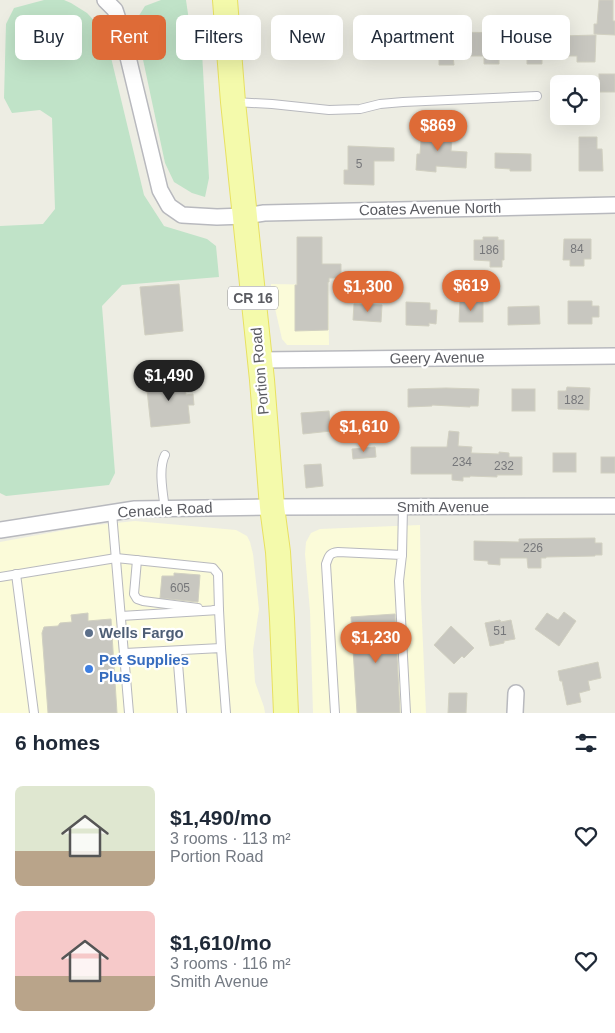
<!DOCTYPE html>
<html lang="en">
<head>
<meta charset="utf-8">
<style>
	:root { --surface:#fff; --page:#f6f6f7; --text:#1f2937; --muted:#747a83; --accent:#de6b37 }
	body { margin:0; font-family:Helvetica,sans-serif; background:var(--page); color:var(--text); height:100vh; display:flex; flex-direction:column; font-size:19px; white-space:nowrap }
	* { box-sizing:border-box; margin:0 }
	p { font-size:16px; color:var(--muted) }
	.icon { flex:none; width:28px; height:28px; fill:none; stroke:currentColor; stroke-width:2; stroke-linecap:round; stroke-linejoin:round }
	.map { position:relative; height:713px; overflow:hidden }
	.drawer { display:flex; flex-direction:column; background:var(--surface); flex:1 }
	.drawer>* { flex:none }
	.banner { position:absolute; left:15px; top:15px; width:585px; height:45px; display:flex; gap:10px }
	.fabs { position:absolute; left:550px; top:75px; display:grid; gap:10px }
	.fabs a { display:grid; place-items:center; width:50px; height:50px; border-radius:8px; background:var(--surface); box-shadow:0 5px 20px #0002; font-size:25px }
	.price { position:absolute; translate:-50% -42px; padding:0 11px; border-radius:18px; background:var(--accent); color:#fff; font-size:16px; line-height:32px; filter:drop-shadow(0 1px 2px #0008) }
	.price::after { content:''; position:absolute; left:50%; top:30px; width:15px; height:11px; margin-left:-8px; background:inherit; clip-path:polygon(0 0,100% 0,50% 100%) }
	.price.active { background:#222; color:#fff }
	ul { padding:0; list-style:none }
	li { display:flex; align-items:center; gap:15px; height:125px; padding:0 15px }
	li span { display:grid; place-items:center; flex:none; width:140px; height:100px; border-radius:8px; color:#555 }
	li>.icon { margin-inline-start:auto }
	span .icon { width:60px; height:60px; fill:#fffc; stroke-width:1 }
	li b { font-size:21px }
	h2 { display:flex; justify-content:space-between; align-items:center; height:60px; padding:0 15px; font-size:21px }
	.pill { padding:0 18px; border-radius:8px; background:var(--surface); box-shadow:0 5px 20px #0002; font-size:18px; line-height:45px }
	.pill.active { background:var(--accent); color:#fff }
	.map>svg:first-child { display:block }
</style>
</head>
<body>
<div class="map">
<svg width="615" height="713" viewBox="0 0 615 713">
	<rect width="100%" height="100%" fill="#edede3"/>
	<g fill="#fbfbd9">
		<polygon points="271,284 328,285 329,345 287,345 282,339 271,291"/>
		<polygon points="135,521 236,530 247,536 250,542 253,554 259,609 253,650 255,682 264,707 265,713 0,713 0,542 87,526"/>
		<polygon points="420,525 421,599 426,713 313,713 310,611 305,554 306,542 311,533 320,529"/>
	</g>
	<g fill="#c0e3c8">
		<polygon points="44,0 64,0 71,3 87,13 101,28 108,45 144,195 164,226 207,239 216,246 219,277 122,285 102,306 115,473 109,485 6,496 0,493 0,226 43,224 55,209 52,118 40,110 12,113 4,98 6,24 14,8"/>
		<polygon points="161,0 186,0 190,28 202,52 209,178 205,197 192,193 174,182 165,163 135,22 145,6"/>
	</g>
	<g fill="#c8c7c0" stroke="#d1d0c1">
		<polygon points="599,0 613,0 613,21 615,21 615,35 594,34 594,24 597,24"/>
		<polygon points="527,31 561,32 561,36 596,35 595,62 577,62 577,56 542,56 542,64 527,64 527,56 499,55 499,64 484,64 484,56 453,56 454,65 439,65 439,33 444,33 444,32 527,33"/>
		<rect x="599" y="74" width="16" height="18"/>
		<polygon points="422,127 440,129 439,138 452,139 451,151 467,152 466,168 436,166 436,172 416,170 417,154 420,154"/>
		<polygon points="579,137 597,137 597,149 602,149 603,171 579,171"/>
		<polygon points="348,146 394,148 394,161 374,161 374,185 344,184 344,170 348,170"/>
		<polygon points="495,153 531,154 531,171 510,171 510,169 495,168"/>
		<polygon points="297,237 322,237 322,264 341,264 341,278 329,278 329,282 328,282 328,330 295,331 295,285 297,285"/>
		<polygon points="483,237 498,237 498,240 504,240 504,260 502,260 502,267 490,267 490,261 474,260 474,240 483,240"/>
		<polygon points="564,239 591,239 591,259 584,259 584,266 570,266 570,260 563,260"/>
		<polygon points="179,284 183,331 145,335 140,287"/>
		<polygon points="460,301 483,301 483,322 459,322"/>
		<polygon points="568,301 592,301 592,306 599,306 599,317 592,317 592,324 568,324"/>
		<polygon points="406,302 430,303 430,310 437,310 436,324 429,323 429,326 406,325"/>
		<polygon points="354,304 382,305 381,322 353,320"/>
		<polygon points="539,306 540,324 508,325 508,307"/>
		<polygon points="184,378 186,395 193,394 194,405 188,405 190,423 151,427 146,381"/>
		<polygon points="567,387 590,388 589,410 558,409 558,391 566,391"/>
		<polygon points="446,388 479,389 478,406 470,406 470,407 432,405 432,406 408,407 408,389"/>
		<rect x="512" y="389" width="23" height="22"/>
		<polygon points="329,411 331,431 303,434 301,413"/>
		<polygon points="449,431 459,432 458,446 472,447 471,453 499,454 499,452 509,453 509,457 522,457 522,475 497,475 497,477 470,476 470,477 463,477 463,481 452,480 452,474 411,474 411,447 447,447"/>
		<polygon points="375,447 376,457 353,459 352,449"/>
		<rect x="553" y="453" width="23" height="19"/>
		<rect x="601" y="457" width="14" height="16"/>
		<polygon points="321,464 323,486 306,488 304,465"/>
		<polygon points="595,538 595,543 602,543 602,555 595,555 595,556 546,557 546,558 541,558 541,568 528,568 527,558 500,558 500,565 488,564 488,561 474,560 474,541 519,542 519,539"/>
		<polygon points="174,573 200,575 198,602 160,598 162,576 174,576"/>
		<polygon points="564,612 576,621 559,646 535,629 547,613 558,620"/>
		<polygon points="88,613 88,621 111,619 117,713 48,713 42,633 44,627 58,626 60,623 72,622 71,615"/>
		<polygon points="395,614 400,713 357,713 351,617"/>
		<polygon points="500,620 501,622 511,620 515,639 504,641 504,643 490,646 485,623"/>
		<polygon points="451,626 474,648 464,658 462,656 454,664 434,645"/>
		<polygon points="598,662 601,678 588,681 590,690 579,693 581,702 567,705 562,681 560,681 558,671"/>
		<polygon points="449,693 467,693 466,713 448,713"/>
	</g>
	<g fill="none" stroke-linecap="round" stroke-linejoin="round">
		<g stroke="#b8b9be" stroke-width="10">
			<g id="service">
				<polyline points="235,102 272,104 329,110 360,109 380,104 403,102 537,96"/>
				<path d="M165,509c-2,-15 -7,-41 0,-54"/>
				<polyline points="112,513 129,713"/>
				<polyline points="402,555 403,507"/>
				<polyline points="137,560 134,594 137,599 143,601 198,608"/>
				<polyline points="16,574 34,713"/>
				<polyline points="0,577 116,558 213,568 218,574 219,610 121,616"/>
				<polyline points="214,610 219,610 221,648"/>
				<polyline points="177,651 182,713"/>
				<polyline points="125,653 221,648 226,713"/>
				<path d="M335,713l-9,-149c3,-8 3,-11 12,-12l64,3 -3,26 7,132"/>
			</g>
		</g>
		<g stroke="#b8b9be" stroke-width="18">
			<g id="minor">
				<polyline points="105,0 115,10 121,28 160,190 169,206 182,215 217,217 245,216 264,213 615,205"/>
				<polyline points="260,360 615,356"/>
				<polyline points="0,530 135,509 272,507 615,506"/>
				<polyline points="515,713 516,693"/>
			</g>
		</g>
		<g stroke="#e8e160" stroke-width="26">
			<polyline id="primary" points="225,0 233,102 262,380 272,507 278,552 282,619 286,713"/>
		</g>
		<use href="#service" stroke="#fff" stroke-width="8"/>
		<use href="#minor" stroke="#fff" stroke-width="15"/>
		<use href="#primary" stroke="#f4faab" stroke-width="24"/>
	</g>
	<circle fill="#5c6f8a" stroke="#fff" stroke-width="2" cx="89" cy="633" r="5"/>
	<circle fill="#3f7fe0" stroke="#fff" stroke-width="2" cx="89" cy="669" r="5"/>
	<g text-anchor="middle" stroke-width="4.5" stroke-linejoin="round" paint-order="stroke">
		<g font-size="12" fill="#76777a">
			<text x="359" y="168">5</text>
			<text x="577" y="253">84</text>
			<text x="489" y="254">186</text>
			<text x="574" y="404">182</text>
			<text x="462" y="466">234</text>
			<text x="504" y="470">232</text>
			<text x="533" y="552">226</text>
			<text x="180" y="592">605</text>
			<text x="500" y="635">51</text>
		</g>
		<rect fill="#fff" stroke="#8c8d91" stroke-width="1" x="228" y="286.5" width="50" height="23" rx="4"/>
		<g font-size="14" font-weight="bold" fill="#5b5c62">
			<text x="253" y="303">CR 16</text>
		</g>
		<g font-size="15" fill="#5b5c62" stroke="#fff">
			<text transform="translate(430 209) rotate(-1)" y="5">Coates Avenue North</text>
			<text transform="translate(437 358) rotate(-1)" y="5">Geery Avenue</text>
			<text transform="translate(260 371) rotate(-95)" y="5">Portion Road</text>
			<text x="443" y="512">Smith Avenue</text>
			<text transform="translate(165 510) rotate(-3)" y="5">Cenacle Road</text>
		</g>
		<g font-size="15" font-weight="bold" fill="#4e5e75" stroke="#fff" text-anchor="start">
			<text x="99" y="638">Wells Fargo</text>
		</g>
		<g font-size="15" font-weight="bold" fill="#366cbe" stroke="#fff" text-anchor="start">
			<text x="99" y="665">Pet Supplies<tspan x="99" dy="17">Plus</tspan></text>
		</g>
	</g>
</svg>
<div class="fabs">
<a><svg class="icon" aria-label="locate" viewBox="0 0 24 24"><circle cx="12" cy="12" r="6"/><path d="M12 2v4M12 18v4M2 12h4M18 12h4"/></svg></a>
</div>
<b class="price" style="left:438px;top:152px">$869</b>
<b class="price" style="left:471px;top:312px">$619</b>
<b class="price" style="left:368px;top:313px">$1,300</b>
<b class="price active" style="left:169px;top:402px">$1,490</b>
<b class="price" style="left:364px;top:453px">$1,610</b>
<b class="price" style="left:376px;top:664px">$1,230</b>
<div class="banner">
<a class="pill">Buy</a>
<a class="pill active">Rent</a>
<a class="pill">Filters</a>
<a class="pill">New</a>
<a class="pill">Apartment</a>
<a class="pill">House</a>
</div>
</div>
<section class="drawer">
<h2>6 homes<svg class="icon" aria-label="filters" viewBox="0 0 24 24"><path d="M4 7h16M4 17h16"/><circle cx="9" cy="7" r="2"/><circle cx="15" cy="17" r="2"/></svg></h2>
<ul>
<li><span style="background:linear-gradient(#dfe7d0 65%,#b9a48a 0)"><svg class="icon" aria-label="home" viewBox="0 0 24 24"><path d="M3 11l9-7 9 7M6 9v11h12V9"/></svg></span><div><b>$1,490/mo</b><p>3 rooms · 113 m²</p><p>Portion Road</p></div><svg class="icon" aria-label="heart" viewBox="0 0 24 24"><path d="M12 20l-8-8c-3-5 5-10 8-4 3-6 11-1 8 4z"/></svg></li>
<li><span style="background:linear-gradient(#f6c9c9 65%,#b9a48a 0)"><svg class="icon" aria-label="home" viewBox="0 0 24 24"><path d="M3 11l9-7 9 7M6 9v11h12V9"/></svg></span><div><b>$1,610/mo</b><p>3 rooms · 116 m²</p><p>Smith Avenue</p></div><svg class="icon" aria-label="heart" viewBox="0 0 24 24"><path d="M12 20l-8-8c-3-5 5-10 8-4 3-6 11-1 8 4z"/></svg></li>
</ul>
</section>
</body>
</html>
